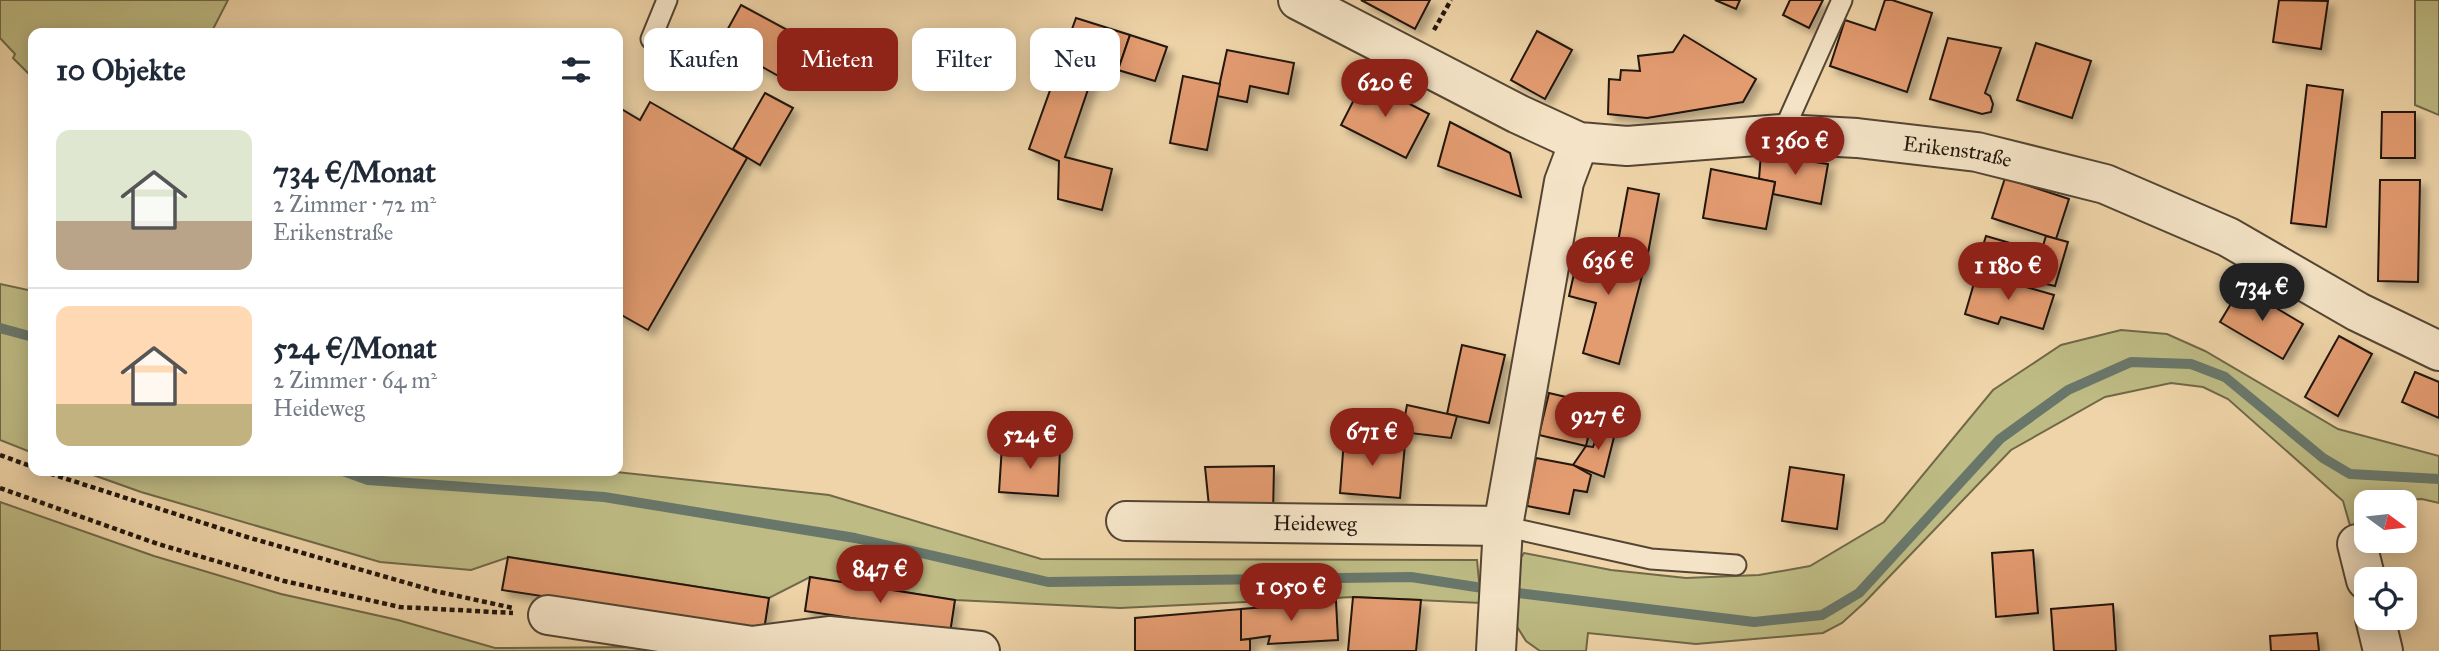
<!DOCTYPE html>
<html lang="de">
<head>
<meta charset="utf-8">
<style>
	:root { --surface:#fff; --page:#f2f2f3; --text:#1f2937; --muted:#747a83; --line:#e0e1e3; --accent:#8f2418 }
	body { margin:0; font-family:"IM FELL Great Primer",serif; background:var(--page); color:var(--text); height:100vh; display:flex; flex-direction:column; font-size:26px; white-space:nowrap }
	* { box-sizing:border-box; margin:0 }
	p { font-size:23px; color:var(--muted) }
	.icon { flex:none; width:38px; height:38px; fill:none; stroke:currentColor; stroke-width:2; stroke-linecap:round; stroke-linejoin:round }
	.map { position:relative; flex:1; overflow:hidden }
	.drawer { position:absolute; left:28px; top:28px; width:595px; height:448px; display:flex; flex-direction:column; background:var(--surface); border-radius:14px; box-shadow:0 4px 18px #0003 }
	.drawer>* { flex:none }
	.top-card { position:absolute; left:644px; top:28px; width:665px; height:63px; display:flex; gap:14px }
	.needle { width:46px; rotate:105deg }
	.tools { position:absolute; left:2354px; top:490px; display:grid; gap:14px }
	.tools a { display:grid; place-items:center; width:63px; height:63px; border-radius:14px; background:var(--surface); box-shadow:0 4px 18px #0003; font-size:35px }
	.price { position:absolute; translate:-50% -60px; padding:0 16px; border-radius:24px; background:var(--accent); color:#fff; font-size:23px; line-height:46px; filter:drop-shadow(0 2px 4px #0008) }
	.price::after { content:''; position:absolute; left:50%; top:42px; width:21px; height:16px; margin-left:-10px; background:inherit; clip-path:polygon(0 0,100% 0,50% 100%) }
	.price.current { background:#222; color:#fff }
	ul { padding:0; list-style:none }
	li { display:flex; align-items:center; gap:21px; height:175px; padding:0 28px }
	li+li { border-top:2px solid var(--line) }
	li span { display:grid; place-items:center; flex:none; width:196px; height:140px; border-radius:14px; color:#555 }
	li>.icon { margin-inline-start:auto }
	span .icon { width:84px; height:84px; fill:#fffc; stroke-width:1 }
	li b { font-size:30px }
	h2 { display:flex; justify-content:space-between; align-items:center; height:84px; padding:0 28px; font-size:30px }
	.tag { padding:0 24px; border-radius:14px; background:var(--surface); box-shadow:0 4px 18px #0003; font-size:24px; line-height:63px }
	.tag.current { background:var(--accent); color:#fff }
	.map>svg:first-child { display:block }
</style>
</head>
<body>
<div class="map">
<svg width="2439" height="651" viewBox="0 0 2439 651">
	<defs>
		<filter id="shadow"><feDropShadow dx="6" dy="6" stdDeviation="3.5" flood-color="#0004"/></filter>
	</defs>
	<rect width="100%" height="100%" fill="#eed4a8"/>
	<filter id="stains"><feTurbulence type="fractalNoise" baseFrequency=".00286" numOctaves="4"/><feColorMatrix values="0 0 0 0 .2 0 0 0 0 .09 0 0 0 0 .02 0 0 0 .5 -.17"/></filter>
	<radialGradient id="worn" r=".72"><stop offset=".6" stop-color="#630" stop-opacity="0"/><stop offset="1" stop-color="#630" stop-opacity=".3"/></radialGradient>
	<g fill="#bebb84" stroke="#706848" stroke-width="2">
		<polygon points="0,0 228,0 211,33 33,33 33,78 13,58 15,54 0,38"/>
		<polygon points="2415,0 2439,0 2439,115 2415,105"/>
		<polygon points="0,284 33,291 33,453 0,440"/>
		<polygon points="2121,330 2167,334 2205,351 2338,429 2439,456 2439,503 2422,499 2366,502 2366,524 2351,529 2343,501 2228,399 2203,387 2171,383 2105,397 2011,450 1864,603 1842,623 1823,633 1696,644 1588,633 1586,651 1540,651 1526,641 1509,614 1513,569 1524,553 1611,570 1686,578 1759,575 1810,566 1884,522 1993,390 2061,345"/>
		<polygon points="82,471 607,471 829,495 1041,559 1477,560 1481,603 1353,597 1120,608 955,600 810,577 769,598 509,557 471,570 380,562 141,492"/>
		<polygon points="0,502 154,556 281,594 398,620 495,648 640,647 681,651 0,651"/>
	</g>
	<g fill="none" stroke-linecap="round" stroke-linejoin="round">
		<g stroke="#69776b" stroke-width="10">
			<polyline points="0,328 33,337"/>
			<polyline points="343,471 368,480 604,497 855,538 1048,582 1411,577 1489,589"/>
			<polyline points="1510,592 1754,622 1822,615 1859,593 2000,439 2068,390 2131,362 2191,364 2225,377 2323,458 2350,474 2439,479"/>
		</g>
	</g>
	<g fill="#e39b70" stroke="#21150c" stroke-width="2" filter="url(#shadow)">
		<polygon points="1361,0 1430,0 1415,29"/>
		<polygon points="1715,0 1740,0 1736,9"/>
		<polygon points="1790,0 1823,0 1809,28 1783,15"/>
		<polygon points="1885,0 1892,0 1932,13 1907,92 1830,66 1845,20 1875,30"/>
		<polygon points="2279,0 2328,1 2321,49 2273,42"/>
		<polygon points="741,5 804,39 782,78 720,43"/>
		<polygon points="1076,18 1130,35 1118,70 1097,63 1065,157 1112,169 1102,210 1058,199 1059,161 1029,149"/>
		<polygon points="1537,31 1572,50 1545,99 1511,80"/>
		<polygon points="1130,35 1167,47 1155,81 1118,70"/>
		<polygon points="1684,35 1756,79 1743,102 1647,118 1608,114 1609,79 1620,80 1621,70 1640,71 1638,56 1673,52"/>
		<polygon points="1948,38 2001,48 1985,93 1990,96 1993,104 1991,112 1982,114 1930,99"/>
		<polygon points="2036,43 2091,61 2072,118 2017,100"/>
		<polygon points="1227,50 1294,63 1288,94 1250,86 1247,102 1217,96"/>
		<polygon points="1183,76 1220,84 1207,150 1170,143"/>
		<polygon points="1364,80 1429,114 1406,158 1341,125"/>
		<polygon points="2307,85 2343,90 2326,227 2291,223"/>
		<polygon points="765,93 793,108 760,165 733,149"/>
		<polygon points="650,102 747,158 648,330 618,313 618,107 640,120"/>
		<polygon points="2382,112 2415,112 2415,158 2381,158"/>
		<polygon points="1450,122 1510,153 1521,197 1438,166"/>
		<polygon points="1761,154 1828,164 1821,204 1773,194 1775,182 1759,179"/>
		<polygon points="1711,169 1775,182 1766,229 1703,218"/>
		<polygon points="2005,178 2069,199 2056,239 1992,218"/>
		<polygon points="2380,180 2420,180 2418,282 2378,281"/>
		<polygon points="1628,188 1659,194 1648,253 1617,247"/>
		<polygon points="1986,236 2041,252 2046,236 2068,242 2055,286 1976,268"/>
		<polygon points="1580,247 1616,255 1617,247 1648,253 1619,364 1583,353 1596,303 1569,296"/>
		<polygon points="1977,273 2054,295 2043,329 2001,317 1998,324 1965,314"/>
		<polygon points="2241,287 2303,324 2283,359 2220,322"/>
		<polygon points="2339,336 2372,354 2338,416 2305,397"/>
		<polygon points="1462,345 1505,355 1489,423 1447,414"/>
		<polygon points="2415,372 2439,382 2439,418 2402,402"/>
		<polygon points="1549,393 1596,404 1586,446 1539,435"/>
		<polygon points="1407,405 1457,416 1451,438 1402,432"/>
		<polygon points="1602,423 1616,429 1604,477 1573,465 1586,446 1593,447"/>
		<polygon points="1344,439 1405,444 1400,498 1340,493"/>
		<polygon points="1002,446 1060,449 1058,496 999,492"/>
		<polygon points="1536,458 1573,465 1591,475 1587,492 1574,490 1569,514 1527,506"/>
		<polygon points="1274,466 1273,515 1210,516 1205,467"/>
		<polygon points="1790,467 1844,475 1837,529 1782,521"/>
		<polygon points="2033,550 2038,613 1996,617 1992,553"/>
		<polygon points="508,557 769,598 764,630 502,590"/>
		<polygon points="810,577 955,600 950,633 805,611"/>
		<polygon points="1353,597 1421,600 1416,651 1348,651"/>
		<polygon points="1336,601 1338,640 1268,644 1270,636 1241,640 1241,609"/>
		<polygon points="2113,604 2116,651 2054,651 2051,609"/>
		<polygon points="1241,609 1241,640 1250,639 1250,651 1135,651 1135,618"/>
		<polygon points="2317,633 2319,651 2271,651 2270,636"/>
	</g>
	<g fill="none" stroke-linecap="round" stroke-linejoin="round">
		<g stroke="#544533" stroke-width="23">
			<g id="service">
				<polyline points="651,39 667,0"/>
				<polyline points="1782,134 1842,0"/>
				<polyline points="1503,526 1651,559 1736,565"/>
			</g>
		</g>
		<g stroke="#544533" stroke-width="42">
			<g id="minor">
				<path id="s1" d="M1126,521l377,5"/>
				<polyline points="2357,544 2366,580"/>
				<polyline points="548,615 752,646 829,636 980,651"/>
				<polyline points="2375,618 2383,651"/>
				<polyline points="1496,651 1503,526 1564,182 1579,142"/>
			</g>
		</g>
		<g stroke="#544533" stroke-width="42">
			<g id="tertiary">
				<path id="s2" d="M1298,0l220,114 61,28 48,4 155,-12 75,4 120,14 128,32 123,53 130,75 81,39"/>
			</g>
		</g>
		<g stroke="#21150c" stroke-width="4.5" stroke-dasharray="5 3.5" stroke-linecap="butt">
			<polyline points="1434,30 1451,0"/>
			<polyline points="0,455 33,467"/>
			<polyline points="42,471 247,537 435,591 513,608"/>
			<polyline points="0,488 158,544 284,581 400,607 513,613"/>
		</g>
		<use href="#service" stroke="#f4e3c6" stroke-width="19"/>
		<use href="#minor" stroke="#f4e3c6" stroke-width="38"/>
		<use href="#tertiary" stroke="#f4e3c6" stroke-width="38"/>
	</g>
	<g text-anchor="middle" stroke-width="7" stroke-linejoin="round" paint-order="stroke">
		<g font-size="21" fill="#21150c" stroke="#f4e3c6">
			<text dy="7" stroke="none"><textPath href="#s2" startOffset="695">Erikenstraße</textPath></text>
			<text dy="7" stroke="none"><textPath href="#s1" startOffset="189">Heideweg</textPath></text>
		</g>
	</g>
	<rect width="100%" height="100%" filter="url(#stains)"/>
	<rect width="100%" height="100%" fill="url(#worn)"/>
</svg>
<div class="tools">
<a><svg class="needle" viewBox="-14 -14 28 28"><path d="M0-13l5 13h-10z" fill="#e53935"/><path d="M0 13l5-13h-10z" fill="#747a83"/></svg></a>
<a><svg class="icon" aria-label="locate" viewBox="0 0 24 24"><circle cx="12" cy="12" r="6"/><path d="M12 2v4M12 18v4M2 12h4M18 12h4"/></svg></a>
</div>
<b class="price" style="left:1385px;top:119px">620 €</b>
<b class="price" style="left:1795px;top:177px">1 360 €</b>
<b class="price" style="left:1608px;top:297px">636 €</b>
<b class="price" style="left:2008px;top:302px">1 180 €</b>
<b class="price current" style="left:2262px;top:323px">734 €</b>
<b class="price" style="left:1598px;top:452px">927 €</b>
<b class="price" style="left:1372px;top:468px">671 €</b>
<b class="price" style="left:1030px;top:471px">524 €</b>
<b class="price" style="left:880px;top:605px">847 €</b>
<b class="price" style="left:1291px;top:623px">1 050 €</b>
<div class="top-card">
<a class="tag">Kaufen</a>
<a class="tag current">Mieten</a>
<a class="tag">Filter</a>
<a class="tag">Neu</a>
</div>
<section class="drawer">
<h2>10 Objekte<svg class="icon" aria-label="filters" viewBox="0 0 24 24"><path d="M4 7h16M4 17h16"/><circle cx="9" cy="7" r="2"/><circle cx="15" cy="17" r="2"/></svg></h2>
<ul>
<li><span style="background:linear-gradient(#dfe7d0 65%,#b9a48a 0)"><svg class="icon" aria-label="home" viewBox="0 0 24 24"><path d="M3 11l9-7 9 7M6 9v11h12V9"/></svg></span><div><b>734 €/Monat</b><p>2 Zimmer · 72 m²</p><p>Erikenstraße</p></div></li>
<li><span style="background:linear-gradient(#ffd9b3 70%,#c2b280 0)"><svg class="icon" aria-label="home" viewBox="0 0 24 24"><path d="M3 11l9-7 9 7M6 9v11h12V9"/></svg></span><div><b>524 €/Monat</b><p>2 Zimmer · 64 m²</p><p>Heideweg</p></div></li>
</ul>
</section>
</div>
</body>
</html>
